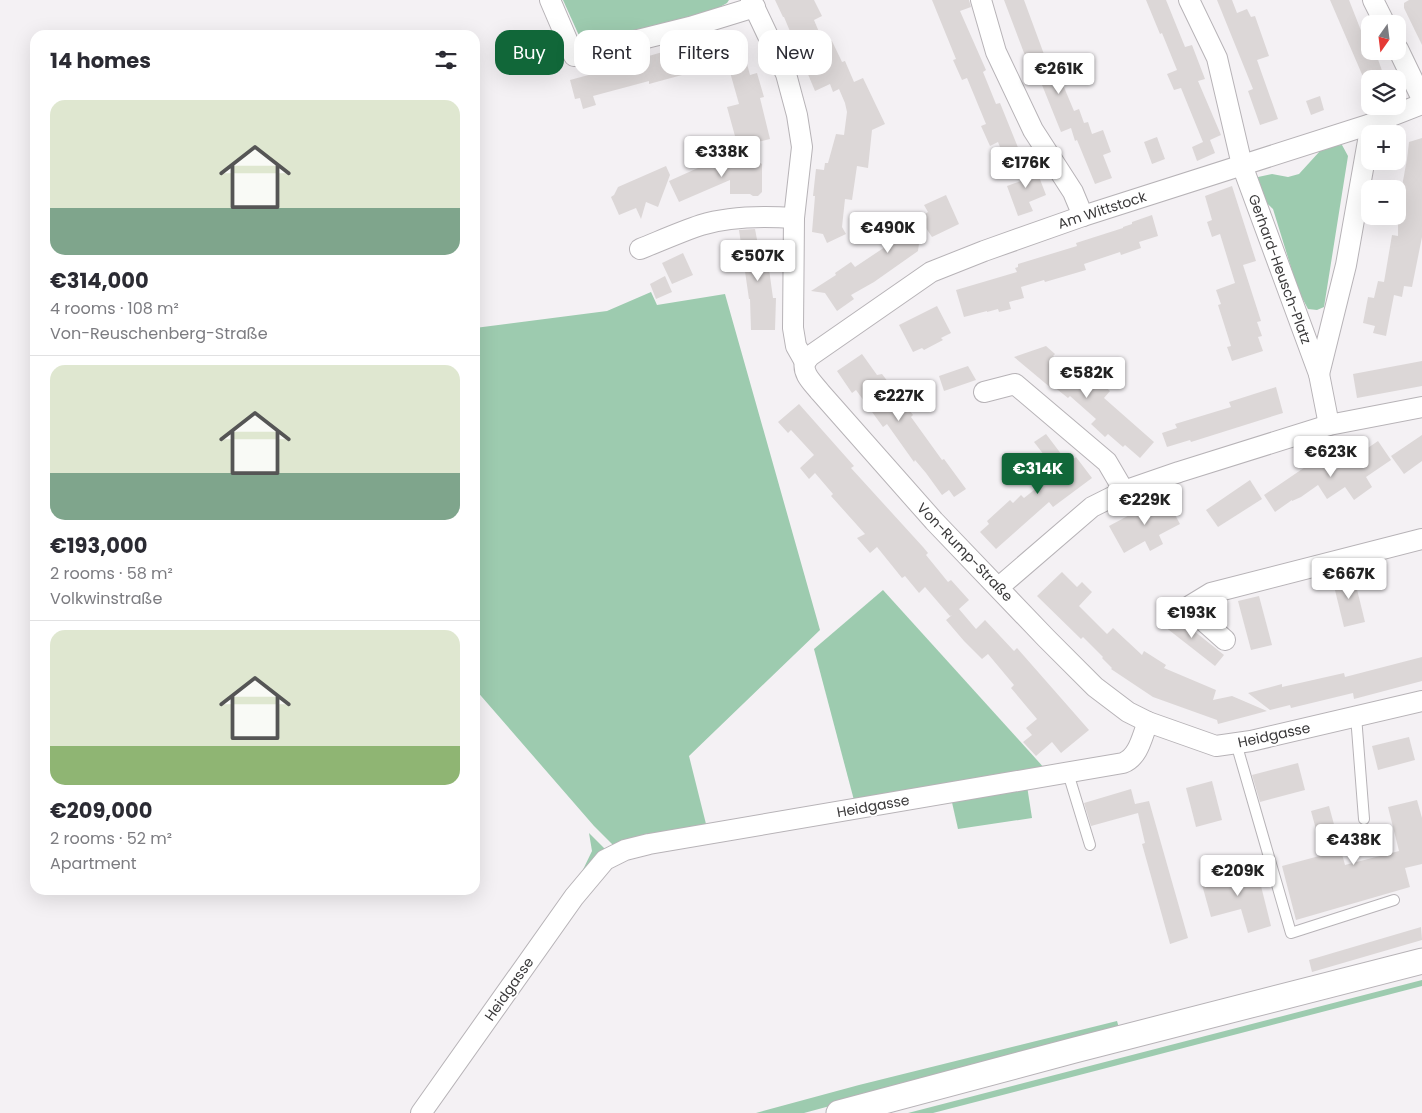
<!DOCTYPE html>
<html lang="en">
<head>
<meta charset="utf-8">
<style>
	:root { --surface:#fff; --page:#f2f2f3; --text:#2b2b33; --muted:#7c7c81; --line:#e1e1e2; --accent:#116739 }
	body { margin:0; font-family:Poppins,sans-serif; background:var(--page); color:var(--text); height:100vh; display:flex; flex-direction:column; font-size:19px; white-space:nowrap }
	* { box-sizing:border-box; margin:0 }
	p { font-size:16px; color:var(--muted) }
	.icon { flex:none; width:28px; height:28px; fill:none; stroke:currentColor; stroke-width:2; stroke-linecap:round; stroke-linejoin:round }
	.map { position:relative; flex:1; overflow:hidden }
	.details { position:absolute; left:30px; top:30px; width:450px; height:865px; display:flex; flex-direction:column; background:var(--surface); border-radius:15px; box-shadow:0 5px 20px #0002 }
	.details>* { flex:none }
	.banner { position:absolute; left:495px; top:30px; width:475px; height:45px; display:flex; gap:10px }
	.needle { width:32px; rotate:194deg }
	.buttons { position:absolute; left:1361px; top:15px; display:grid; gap:10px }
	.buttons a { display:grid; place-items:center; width:45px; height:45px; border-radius:10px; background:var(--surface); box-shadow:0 5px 20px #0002; font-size:25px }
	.price { position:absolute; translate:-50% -42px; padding:0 11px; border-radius:5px; background:#fff; color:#222; font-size:16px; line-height:32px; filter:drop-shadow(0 1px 2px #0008) }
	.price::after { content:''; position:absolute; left:50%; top:30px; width:15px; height:11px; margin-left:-8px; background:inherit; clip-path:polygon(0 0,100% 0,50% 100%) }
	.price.on { background:var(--accent); color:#fff }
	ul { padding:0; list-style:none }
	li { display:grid; align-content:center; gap:10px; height:265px; padding:0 20px }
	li+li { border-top:1px solid var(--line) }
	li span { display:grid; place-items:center; height:155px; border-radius:15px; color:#555 }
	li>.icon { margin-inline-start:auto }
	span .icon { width:90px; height:90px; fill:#fffc; stroke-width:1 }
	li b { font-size:21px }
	h2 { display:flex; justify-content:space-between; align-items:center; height:60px; padding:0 20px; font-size:21px }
	.tag { padding:0 18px; border-radius:15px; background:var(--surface); box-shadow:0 5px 20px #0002; font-size:18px; line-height:45px }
	.tag.on { background:var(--accent); color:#fff }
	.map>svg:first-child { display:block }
</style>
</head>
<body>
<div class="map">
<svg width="1422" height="1113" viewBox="0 0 1422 1113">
	<rect width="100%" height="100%" fill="#f4f1f4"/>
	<g fill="#9dcbaf">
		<polygon points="563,0 729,0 727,3 711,12 593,43 581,40"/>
		<polygon points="1342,145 1348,156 1324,307 1317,310 1308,309 1298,290 1273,209 1258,195 1258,177 1272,174 1288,177 1299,174 1320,151 1330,146"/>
		<polygon points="651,292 657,305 725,294 820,630 689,756 707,828 614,846 594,826 475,689 475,328 607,311"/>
		<polygon points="883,590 1046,770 855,804 814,649"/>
		<polygon points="1027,786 1032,818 958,829 951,798"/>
		<polygon points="589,833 607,851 578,880 592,851"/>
		<polygon points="1422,980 1422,986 933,1113 908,1113"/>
		<polygon points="1117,1021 1119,1028 804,1113 756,1113 859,1085"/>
	</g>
	<g fill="#dcd7d7">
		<polygon points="775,0 814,0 822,16 814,20 824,44 832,41 842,62 845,61 854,82 863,78 885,124 872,130 868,168 857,166 852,200 845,199 842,227 846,234 827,243 823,234 812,232 815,196 813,196 816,169 824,170 825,163 828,163 836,134 844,135 847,112 845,103 839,89 833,92 830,84 815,91 784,17 783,17"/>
		<polygon points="932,0 969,0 971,7 960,11 986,70 983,72 996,104 1000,103 1019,150 1004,157 998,142 990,146 981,126 986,124 967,78 962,80 953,60 956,59"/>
		<polygon points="1004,0 1024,0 1052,76 1058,73 1074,111 1079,109 1084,123 1088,122 1092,134 1103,130 1111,152 1103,155 1112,178 1095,184 1077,140 1075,141 1071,128 1061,132 1040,80 1035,82"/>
		<polygon points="1146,0 1166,0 1185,47 1192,45 1205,79 1198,81 1221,135 1210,140 1215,153 1197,161 1192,147 1203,142 1181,88 1174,90 1167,74 1177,70 1162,33 1160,34"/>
		<polygon points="1217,0 1232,0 1237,13 1247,9 1251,17 1255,16 1269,56 1257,60 1278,119 1260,125 1248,91 1253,89"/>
		<polygon points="1330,0 1349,0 1369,51 1375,51 1385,79 1364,79"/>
		<polygon points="1409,0 1422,0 1422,45 1404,8 1404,3"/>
		<polygon points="724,36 726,42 740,38 750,75 757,73 764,97 760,98 770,139 738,147 727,107 739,104 726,58 706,63 705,59 679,66 682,75 649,84 649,81 593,96 596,105 583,109 580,98 575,99 570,80 629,64 628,62 666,51 667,54 701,46 701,43"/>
		<polygon points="1320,96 1324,110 1311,115 1306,101"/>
		<polygon points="1157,137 1165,159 1152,164 1144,142"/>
		<polygon points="1422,138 1422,237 1412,287 1404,286 1402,297 1394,295 1386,336 1373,333 1375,326 1363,323 1368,297 1374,298 1378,281 1384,282 1392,235 1398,236 1398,208 1407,159 1409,142"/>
		<polygon points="744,153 762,164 762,192 758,196 753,196 750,194 730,194 730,180 679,202 669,181 709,163"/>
		<polygon points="1033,161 1046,195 1029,202 1033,211 1018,216 1007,186 1021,181 1016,168"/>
		<polygon points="666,166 670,175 658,207 646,202 641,219 636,208 619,215 611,197 614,195 618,187"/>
		<polygon points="1232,186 1256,261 1243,265 1261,321 1257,322 1262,336 1258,337 1263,351 1232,361 1227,347 1231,346 1218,305 1221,304 1216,290 1235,283 1220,234 1212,237 1207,222 1212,220 1205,196"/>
		<polygon points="946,195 959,224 932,237 922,222 918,251 874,282 851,295 854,299 837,311 825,293 811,291 836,275 835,273 851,262 855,267 888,245 886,241 903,229 903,226 908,222 912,223 928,212 924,205"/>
		<polygon points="1152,215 1158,236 1139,242 1141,248 1121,255 1120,252 1084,264 1086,270 1045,282 1044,280 1021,287 1024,298 1009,302 1011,309 999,312 998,309 987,312 987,311 964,317 956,290 1017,272 1015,268 1018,267 1018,264 1077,246 1076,243 1123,228 1123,227 1132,224 1132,222"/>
		<polygon points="755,229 759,250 770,253 772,267 769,269 773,298 776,298 775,330 751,330 750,299 749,299 739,230"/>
		<polygon points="683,253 693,275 672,284 662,263"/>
		<polygon points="665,276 672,292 656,299 650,284"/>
		<polygon points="937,306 951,333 941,338 943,340 924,350 922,348 913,352 899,325"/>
		<polygon points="1046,346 1055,354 1053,356 1082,382 1090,373 1110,391 1104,398 1154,442 1140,458 1125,445 1123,447 1108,434 1105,437 1091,424 1096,419 1070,396 1068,398 1053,386 1051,388 1014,357"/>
		<polygon points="862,354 877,375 882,374 913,415 911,417 942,460 944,459 966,489 954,497 949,490 942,495 926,473 915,460 914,462 887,424 883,427 856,390 852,393 837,371"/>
		<polygon points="1422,361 1422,386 1357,398 1353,374"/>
		<polygon points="968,366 976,380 944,391 939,376"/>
		<polygon points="1276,387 1283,413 1191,442 1190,440 1167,447 1162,433 1177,428 1175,424 1231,407 1229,402"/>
		<polygon points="799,404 854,466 851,468 923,547 928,553 926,555 948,582 951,580 969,600 959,609 976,629 985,620 1014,651 1017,648 1089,730 1061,753 1052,742 1036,756 1023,742 1032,735 1026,728 1037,719 1011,688 1014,685 988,654 982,659 964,641 946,620 952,615 950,616 925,587 919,593 905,576 902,578 877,547 870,553 857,538 865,534 831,496 833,494 815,473 809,479 800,468 814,455 791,430 788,433 778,422"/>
		<polygon points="1046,434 1068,463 1076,457 1092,478 1053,507 1049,502 996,549 980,532 989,524 987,521 1010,500 1013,503 1021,495 1024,498 1053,475 1051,464 1034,442"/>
		<polygon points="1422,435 1422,461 1404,474 1391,456"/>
		<polygon points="1378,441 1391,460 1366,477 1372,487 1354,500 1345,487 1327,499 1318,485 1301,497 1292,501 1292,500 1275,512 1264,495 1314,461 1315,462 1324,456 1334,471"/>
		<polygon points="1250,480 1262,499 1218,527 1206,510"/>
		<polygon points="1165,496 1180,524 1159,535 1163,544 1150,551 1145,541 1124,553 1109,526"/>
		<polygon points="1062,572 1077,587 1082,582 1092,592 1079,606 1107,634 1113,628 1142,655 1144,651 1166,665 1164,668 1216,690 1213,700 1232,696 1267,711 1218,724 1217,720 1153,697 1111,669 1112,668 1102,658 1103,657 1083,637 1081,639 1037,596"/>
		<polygon points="1353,573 1365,622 1344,627 1332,578"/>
		<polygon points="1259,596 1272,645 1251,650 1238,601"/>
		<polygon points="1169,611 1224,655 1215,666 1160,623"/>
		<polygon points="1422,657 1422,681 1354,699 1353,693 1291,708 1290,705 1270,710 1248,693 1282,684 1282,687 1344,673 1345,677"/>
		<polygon points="1409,737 1415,760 1378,770 1372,746"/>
		<polygon points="1298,763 1305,790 1260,802 1252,775"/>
		<polygon points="1212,781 1222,820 1196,827 1186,788"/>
		<polygon points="1131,789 1135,804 1149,801 1188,938 1170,944 1142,844 1145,843 1138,813 1091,826 1084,803"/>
		<polygon points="1417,800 1422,818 1422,864 1405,868 1410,887 1296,920 1282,866 1323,855 1311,811 1329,806 1345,865 1399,851 1388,807"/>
		<polygon points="1256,866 1271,926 1248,933 1241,909 1211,917 1201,881"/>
		<polygon points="1421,927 1422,940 1312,972 1309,960"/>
	</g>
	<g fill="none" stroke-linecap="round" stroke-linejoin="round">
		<g stroke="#b7b3b7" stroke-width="12">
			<g id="service">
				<polyline points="1356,716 1364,819"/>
				<polyline points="1236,743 1291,933 1394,900"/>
				<polyline points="1068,773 1090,845"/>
			</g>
		</g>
		<g stroke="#b7b3b7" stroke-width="22">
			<g id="minor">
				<polyline points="550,0 574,56 690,27 755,7"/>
				<polyline points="751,0 786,74 797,115 802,147 794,218 793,328 796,346 805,362"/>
				<polyline points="981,0 996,52 1033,130 1073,192 1083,216"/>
				<polyline points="1189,0 1217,58 1242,165 1319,374 1329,425"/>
				<polyline points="1373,0 1385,24"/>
				<polyline points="1398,49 1422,99"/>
				<path d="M640,249c20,-8 40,-17 61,-24 29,-9 63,-9 93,-7"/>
				<path d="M805,362c-3,12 8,21 15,30l114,129 112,117 49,49 33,25 20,10 68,24 35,-5 171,-40"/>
				<polyline points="805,362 810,356 931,272 984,251 1083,216 1371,124 1422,104"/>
				<polyline points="1319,374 1346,265 1371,124"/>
				<polyline points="984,392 1015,384 1107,462 1124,491"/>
				<polyline points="999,587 1092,507 1124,491 1179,472 1329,425 1422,407"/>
				<polyline points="1225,640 1188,607 1211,593 1422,539"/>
				<path d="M421,1113l153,-216 31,-37 20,-10 24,-6 474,-81c16,-6 19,-27 25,-41"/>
			</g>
		</g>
		<g stroke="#b7b3b7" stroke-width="27">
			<polyline id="tertiary" points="839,1113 1075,1050 1422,961"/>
		</g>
		<use href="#service" stroke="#fff" stroke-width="10"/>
		<use href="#minor" stroke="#fff" stroke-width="20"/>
		<use href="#tertiary" stroke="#fff" stroke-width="25"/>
	</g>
	<g text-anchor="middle" stroke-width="4" stroke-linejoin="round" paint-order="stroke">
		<g font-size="14" fill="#3a393a" stroke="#fff">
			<text transform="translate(1102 210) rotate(-18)" y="5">Am Wittstock</text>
			<text transform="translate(1280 269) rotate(70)" y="5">Gerhard-Heusch-Platz</text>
			<text transform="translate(965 552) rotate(46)" y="5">Von-Rump-Straße</text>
			<text transform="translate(1274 735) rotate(-12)" y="5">Heidgasse</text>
			<text transform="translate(873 806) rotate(-10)" y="5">Heidgasse</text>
			<text transform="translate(509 989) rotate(-55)" y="5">Heidgasse</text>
		</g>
	</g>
</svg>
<div class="buttons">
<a><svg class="needle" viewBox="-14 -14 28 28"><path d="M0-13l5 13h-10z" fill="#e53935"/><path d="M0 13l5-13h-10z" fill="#7c7c81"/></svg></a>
<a><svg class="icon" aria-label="layers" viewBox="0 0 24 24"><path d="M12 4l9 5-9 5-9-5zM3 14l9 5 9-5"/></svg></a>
<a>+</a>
<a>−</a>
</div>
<b class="price" style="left:1059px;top:95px">€261K</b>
<b class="price" style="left:722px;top:178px">€338K</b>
<b class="price" style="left:1026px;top:189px">€176K</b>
<b class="price" style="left:888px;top:254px">€490K</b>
<b class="price" style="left:758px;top:282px">€507K</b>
<b class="price" style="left:1087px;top:399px">€582K</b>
<b class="price" style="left:899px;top:422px">€227K</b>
<b class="price" style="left:1331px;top:478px">€623K</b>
<b class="price on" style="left:1038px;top:495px">€314K</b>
<b class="price" style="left:1145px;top:526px">€229K</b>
<b class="price" style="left:1349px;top:600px">€667K</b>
<b class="price" style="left:1192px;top:639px">€193K</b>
<b class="price" style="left:1354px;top:866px">€438K</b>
<b class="price" style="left:1238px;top:897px">€209K</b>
<div class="banner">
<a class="tag on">Buy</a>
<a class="tag">Rent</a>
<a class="tag">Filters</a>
<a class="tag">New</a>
</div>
<section class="details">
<h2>14 homes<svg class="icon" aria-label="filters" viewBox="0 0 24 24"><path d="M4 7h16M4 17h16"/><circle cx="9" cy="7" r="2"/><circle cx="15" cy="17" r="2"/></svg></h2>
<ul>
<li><span style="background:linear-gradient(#dfe7d0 70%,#7fa58c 0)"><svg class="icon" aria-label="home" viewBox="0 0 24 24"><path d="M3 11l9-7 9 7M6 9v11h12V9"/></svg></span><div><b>€314,000</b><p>4 rooms · 108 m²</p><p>Von-Reuschenberg-Straße</p></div></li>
<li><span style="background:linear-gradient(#dfe7d0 70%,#7fa58c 0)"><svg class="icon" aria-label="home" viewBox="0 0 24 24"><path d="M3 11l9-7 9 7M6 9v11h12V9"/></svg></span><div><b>€193,000</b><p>2 rooms · 58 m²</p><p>Volkwinstraße</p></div></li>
<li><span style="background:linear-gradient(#dfe7d0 75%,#8fb573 0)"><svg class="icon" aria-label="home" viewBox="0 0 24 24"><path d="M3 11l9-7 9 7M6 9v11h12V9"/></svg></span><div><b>€209,000</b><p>2 rooms · 52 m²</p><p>Apartment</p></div></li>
</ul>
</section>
</div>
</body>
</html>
